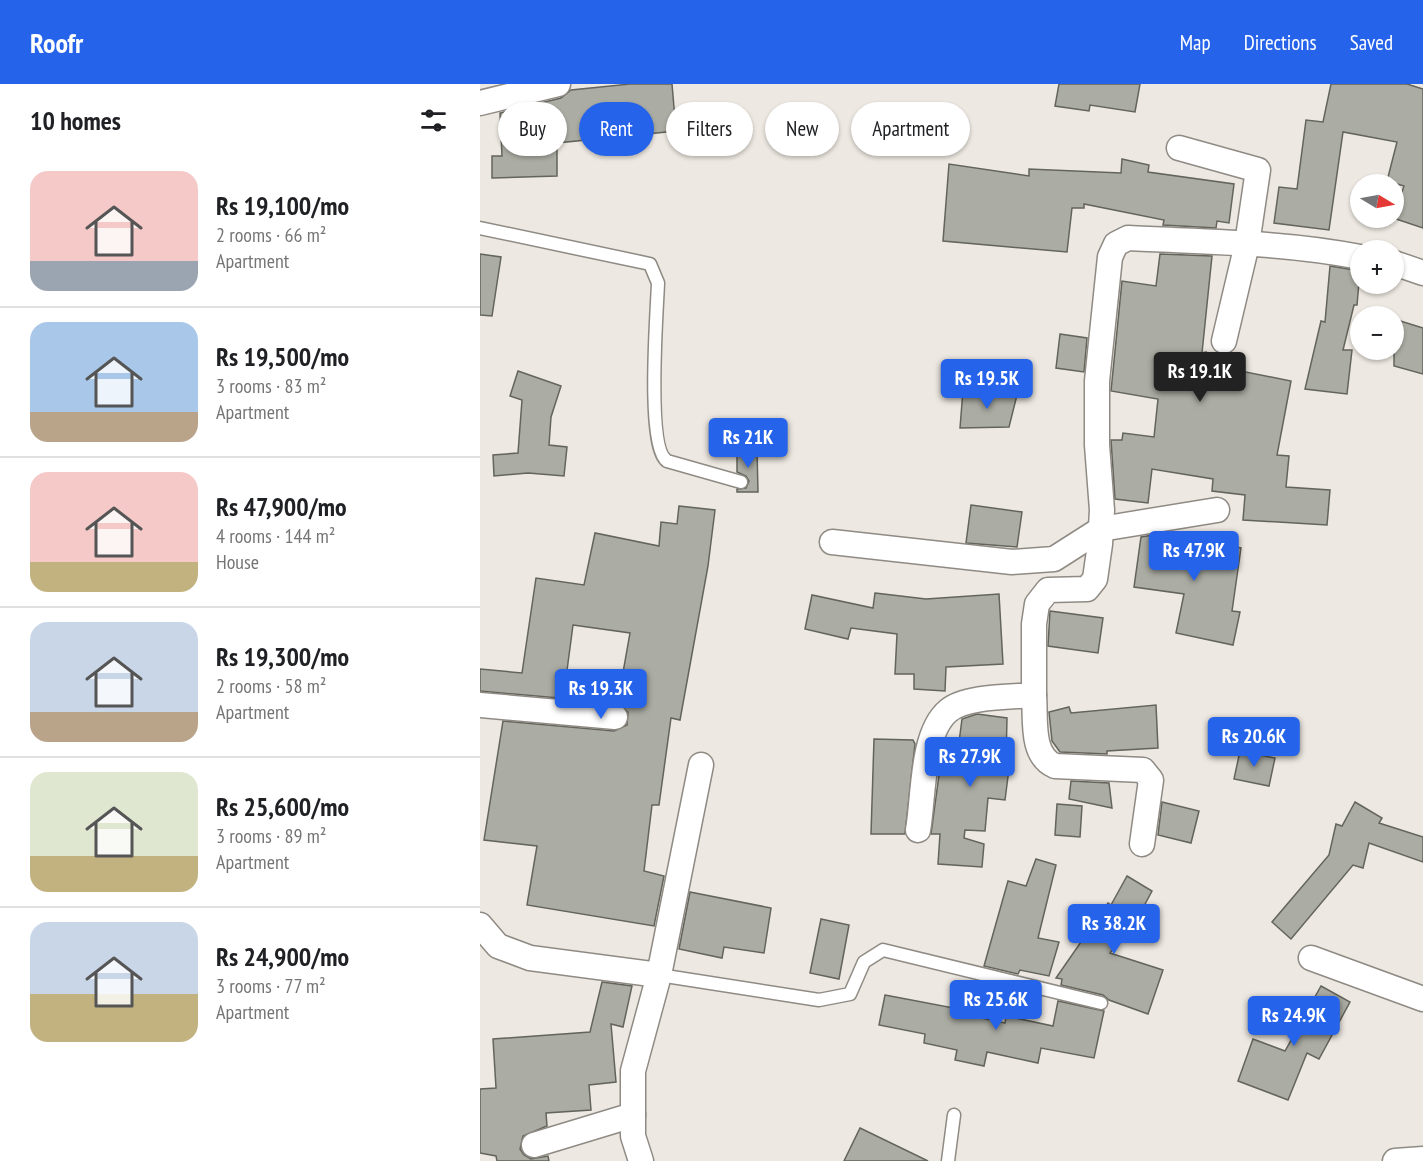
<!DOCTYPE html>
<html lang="en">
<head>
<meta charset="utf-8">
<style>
	:root { --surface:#fff; --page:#f6f6f6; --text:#202124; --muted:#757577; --line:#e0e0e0; --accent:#2563eb }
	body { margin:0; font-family:"PT Sans Narrow",sans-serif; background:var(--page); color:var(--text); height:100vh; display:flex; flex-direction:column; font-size:22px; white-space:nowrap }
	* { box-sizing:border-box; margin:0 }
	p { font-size:20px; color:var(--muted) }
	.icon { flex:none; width:33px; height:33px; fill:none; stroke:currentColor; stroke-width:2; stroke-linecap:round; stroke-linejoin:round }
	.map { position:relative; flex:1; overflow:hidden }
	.details { display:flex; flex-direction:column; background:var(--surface); width:480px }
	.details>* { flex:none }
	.hud { position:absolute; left:18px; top:18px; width:570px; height:54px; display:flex; gap:12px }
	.needle { width:39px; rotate:100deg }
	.controls { position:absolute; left:870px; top:90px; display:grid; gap:12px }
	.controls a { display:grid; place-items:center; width:54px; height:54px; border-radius:50%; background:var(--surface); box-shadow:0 2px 4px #0004; font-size:30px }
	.price { position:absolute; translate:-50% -51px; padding:0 14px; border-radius:6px; background:var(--accent); color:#fff; font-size:20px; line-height:39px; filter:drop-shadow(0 2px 3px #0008) }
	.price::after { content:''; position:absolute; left:50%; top:36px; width:18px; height:14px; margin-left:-9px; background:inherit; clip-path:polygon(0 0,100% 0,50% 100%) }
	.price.selected { background:#222; color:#fff }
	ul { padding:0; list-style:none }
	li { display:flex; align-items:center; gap:18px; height:150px; padding:0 30px }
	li+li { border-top:2px solid var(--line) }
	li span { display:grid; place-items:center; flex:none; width:168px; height:120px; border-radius:18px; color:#555 }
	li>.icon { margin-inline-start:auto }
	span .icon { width:72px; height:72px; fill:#fffc; stroke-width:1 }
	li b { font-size:26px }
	h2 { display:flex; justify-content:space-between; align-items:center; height:72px; padding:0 30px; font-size:26px }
	.chip { padding:0 21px; border-radius:27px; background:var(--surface); box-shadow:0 2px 4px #0004; font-size:21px; line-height:54px }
	.chip.selected { background:var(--accent); color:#fff }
	header { display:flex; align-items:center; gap:36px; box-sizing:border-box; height:84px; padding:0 30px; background:var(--accent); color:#fff }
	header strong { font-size:28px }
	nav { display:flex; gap:33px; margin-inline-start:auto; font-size:21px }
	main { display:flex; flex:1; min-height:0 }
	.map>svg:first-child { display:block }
</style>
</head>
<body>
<header>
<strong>Roofr</strong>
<nav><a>Map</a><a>Directions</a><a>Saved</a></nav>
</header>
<main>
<section class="details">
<h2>10 homes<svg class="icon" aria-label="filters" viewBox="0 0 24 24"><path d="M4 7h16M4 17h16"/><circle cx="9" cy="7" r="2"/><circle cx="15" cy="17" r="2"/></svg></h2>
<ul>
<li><span style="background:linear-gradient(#f6c9c9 75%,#9aa5b1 0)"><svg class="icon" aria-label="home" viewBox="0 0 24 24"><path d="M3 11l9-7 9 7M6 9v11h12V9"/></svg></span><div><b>Rs 19,100/mo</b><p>2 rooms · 66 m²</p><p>Apartment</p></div></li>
<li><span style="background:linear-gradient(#a9c7e8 75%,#b9a48a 0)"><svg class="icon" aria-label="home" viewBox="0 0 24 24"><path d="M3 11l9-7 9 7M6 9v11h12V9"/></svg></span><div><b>Rs 19,500/mo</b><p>3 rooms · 83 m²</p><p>Apartment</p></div></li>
<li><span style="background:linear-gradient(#f6c9c9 75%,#c2b280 0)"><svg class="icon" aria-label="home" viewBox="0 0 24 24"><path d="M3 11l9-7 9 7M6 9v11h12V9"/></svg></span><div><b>Rs 47,900/mo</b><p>4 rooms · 144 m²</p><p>House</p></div></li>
<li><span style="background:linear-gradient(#c9d6e8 75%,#b9a48a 0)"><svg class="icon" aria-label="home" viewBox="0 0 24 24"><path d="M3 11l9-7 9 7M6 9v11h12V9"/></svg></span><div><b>Rs 19,300/mo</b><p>2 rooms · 58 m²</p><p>Apartment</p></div></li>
<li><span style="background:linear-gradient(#dfe7d0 70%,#c2b280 0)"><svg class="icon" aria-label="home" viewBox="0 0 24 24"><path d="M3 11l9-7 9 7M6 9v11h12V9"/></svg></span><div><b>Rs 25,600/mo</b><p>3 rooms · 89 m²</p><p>Apartment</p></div></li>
<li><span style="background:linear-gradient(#c9d6e8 60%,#c2b280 0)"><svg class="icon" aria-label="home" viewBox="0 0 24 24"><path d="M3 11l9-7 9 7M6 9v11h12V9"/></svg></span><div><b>Rs 24,900/mo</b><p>3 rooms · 77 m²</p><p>Apartment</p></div></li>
</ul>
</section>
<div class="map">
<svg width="943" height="1077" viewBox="0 0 943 1077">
	<rect width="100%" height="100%" fill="#ede8e1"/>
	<g fill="#abada4" stroke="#63645c" stroke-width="1.5" fill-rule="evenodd">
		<polygon points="150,0 192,0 196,47 77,59 77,92 12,94 12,72 22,72 20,29 81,14 91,6"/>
		<polygon points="579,0 660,0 655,28 610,21 609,27 575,22"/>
		<polygon points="851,0 927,0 943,5 943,144 913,134 924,102 907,97 917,58 863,48 849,146 794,139 799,103 817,105 826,36 843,38"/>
		<polygon points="642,75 669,81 668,88 754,100 749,139 737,137 736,144 683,141 684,136 604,120 604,124 592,124 587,168 463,157 469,80 549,92 549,85 641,89"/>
		<polygon points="0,170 21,173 12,232 0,231"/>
		<polygon points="680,170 732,172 722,269 726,268 725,280 811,297 797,371 809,372 806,403 850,406 847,441 763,436 765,411 732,407 733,395 672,385 668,419 635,415 631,356 642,356 643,349 674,353 678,315 631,307 642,197 676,202"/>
		<polygon points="850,182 880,187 877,221 874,221 863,266 872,266 867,310 825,305 841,237 845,238"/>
		<polygon points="914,235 943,244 943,290 914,282"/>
		<polygon points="580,250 607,254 604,288 576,284"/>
		<polygon points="38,287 81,302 71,333 69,361 87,363 84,392 48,389 14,392 13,371 38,369 42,316 30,312"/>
		<polygon points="483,306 537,311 529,343 480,344"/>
		<polygon points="257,366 277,366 278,408 257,408 257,405 266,404 269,397 266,392 257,388"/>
		<polygon points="491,421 542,428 537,463 486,459"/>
		<path d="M199,422l36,4 -7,56 -28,154 -9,-2 -12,87h-7l-8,66 20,5 -10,50 -127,-21 10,-59 -53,-6 19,-119 111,10 13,-6 1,-13 -12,-9 -136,-12v-22l42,4 14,-95 48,7 11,-52 64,13 2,-24 16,2zM93,541l57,8 -9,51 -55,-6z"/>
		<polygon points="687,449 717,453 716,457 761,464 752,527 760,528 753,561 696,549 704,510 654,503 661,453"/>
		<polygon points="395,509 446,515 519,510 523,580 466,583 465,607 434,605 434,590 415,590 417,550 371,544 368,555 325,545 332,511 393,524"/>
		<polygon points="570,527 623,534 618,569 568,562"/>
		<polygon points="676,621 678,664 627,667 627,670 580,668 572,657 569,628 589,623 591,629"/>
		<polygon points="497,630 527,634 526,676 530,677 525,716 508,714 505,747 485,746 484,754 504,760 502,783 458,780 460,750 451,750 462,669 464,664 478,666 482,635"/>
		<polygon points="394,655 433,656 435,660 425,750 391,750"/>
		<polygon points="760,667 795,674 789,702 754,695"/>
		<polygon points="591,697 629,699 632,724 589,715"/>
		<polygon points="682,718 719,727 711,759 678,751"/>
		<polygon points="875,718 902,734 899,739 943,753 943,778 889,759 883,784 873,781 811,855 792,838 849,771 856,740 862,742"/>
		<polygon points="577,720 602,722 600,753 575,751"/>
		<polygon points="556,775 576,781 558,854 579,858 569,892 540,886 538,890 504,882 528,797 546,802"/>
		<polygon points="647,792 672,807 658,833 630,869 683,886 668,930 629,916 623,911 581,901 582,895 576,894 628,819 631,821"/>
		<polygon points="210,808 291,824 284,869 244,863 242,874 199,865"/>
		<polygon points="341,835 369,841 359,895 330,889"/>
		<polygon points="122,898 152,902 143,943 131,940 136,998 109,1001 111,1026 66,1029 67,1042 43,1052 40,1065 44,1071 51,1075 68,1072 69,1077 17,1077 16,1072 0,1069 0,1005 16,1004 13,955 110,948"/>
		<polygon points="841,902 870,918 839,975 827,969 808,1016 758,997 773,955 805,967"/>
		<polygon points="405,911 479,925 478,929 525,939 526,932 573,942 578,917 624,927 614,974 561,964 558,979 507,968 504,982 475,976 477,966 444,959 445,950 399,941"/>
		<polygon points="380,1044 448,1077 364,1077"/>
	</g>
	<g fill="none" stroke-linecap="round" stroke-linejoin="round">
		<g stroke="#8f8b84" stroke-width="15">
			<g id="lane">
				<path d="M0,144l170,36 8,19c-1,28 -12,164 9,178l74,21"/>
				<polyline points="179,891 339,916 370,910 384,878 403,866 621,919"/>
				<polyline points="468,1077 474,1031"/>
			</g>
		</g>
		<g stroke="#8f8b84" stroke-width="27">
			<g id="street">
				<polyline points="0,19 78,0"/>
				<polyline points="699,64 778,86 767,160 744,257"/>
				<polyline points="914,179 943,189"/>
				<polyline points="352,458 532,478 574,475 621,445 737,426"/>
				<path d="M554,611c2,24 -4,60 21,71l88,4 8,10 -9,64"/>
				<polyline points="0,621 135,633"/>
				<path d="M438,746c6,-33 3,-96 30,-119 17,-15 63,-14 86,-16v-71l3,-20 11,-14 39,-1 8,-10 5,-35 2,-34 -5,-65v-64l13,-124 6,-13 12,-6c77,4 156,4 232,19"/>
				<polyline points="0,841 18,862 50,874 179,891 153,987 153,1052 161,1077"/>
				<polyline points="831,874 943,915"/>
				<polyline points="179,891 221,681"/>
				<polyline points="54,1061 153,1031"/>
				<polyline points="915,1077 943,1075"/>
			</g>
		</g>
		<use href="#lane" stroke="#fff" stroke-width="12"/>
		<use href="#street" stroke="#fff" stroke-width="24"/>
	</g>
</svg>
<div class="controls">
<a><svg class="needle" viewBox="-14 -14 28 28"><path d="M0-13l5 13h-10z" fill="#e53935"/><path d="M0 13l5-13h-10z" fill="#757577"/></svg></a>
<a>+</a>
<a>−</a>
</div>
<b class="price selected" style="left:720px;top:319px">Rs 19.1K</b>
<b class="price" style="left:507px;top:326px">Rs 19.5K</b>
<b class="price" style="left:268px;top:385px">Rs 21K</b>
<b class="price" style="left:714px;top:498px">Rs 47.9K</b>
<b class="price" style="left:121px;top:636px">Rs 19.3K</b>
<b class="price" style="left:774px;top:684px">Rs 20.6K</b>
<b class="price" style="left:490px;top:704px">Rs 27.9K</b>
<b class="price" style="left:634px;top:871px">Rs 38.2K</b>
<b class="price" style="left:516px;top:947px">Rs 25.6K</b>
<b class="price" style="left:814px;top:963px">Rs 24.9K</b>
<div class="hud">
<a class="chip">Buy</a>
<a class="chip selected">Rent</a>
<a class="chip">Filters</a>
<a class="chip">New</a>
<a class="chip">Apartment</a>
</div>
</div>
</main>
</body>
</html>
